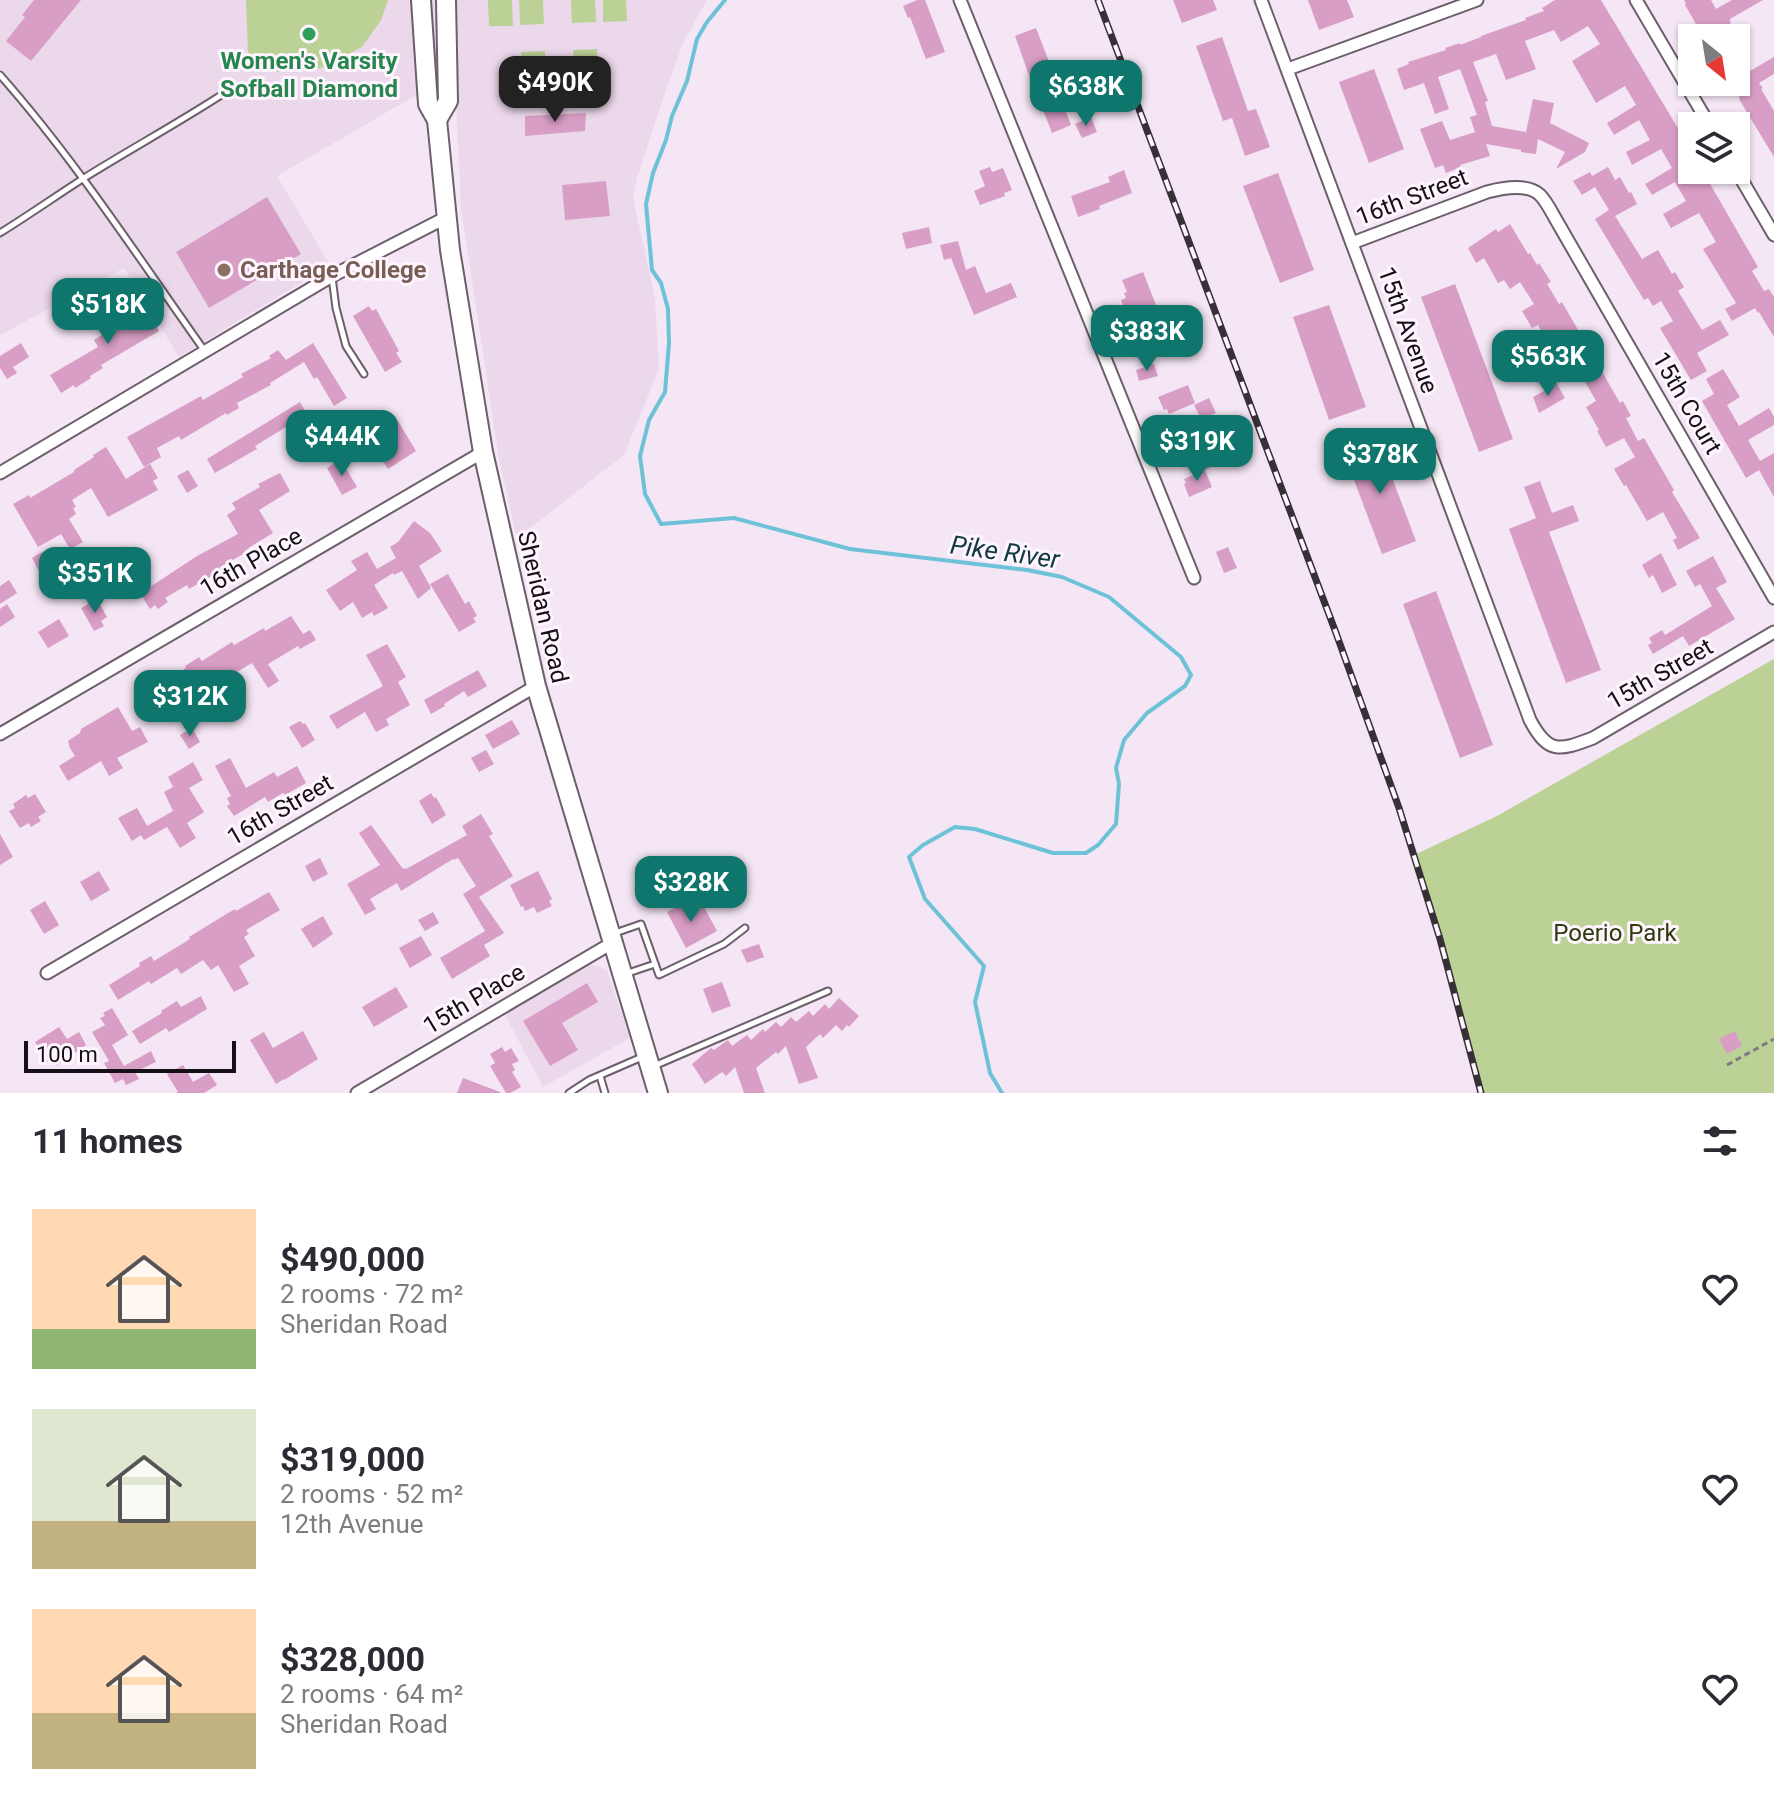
<!DOCTYPE html>
<html lang="en">
<head>
<meta charset="utf-8">
<style>
	:root { --surface:#fff; --page:#f7f7f7; --text:#2b2b33; --muted:#7c7c81; --accent:#0f766e }
	body { margin:0; font-family:Roboto,sans-serif; background:var(--page); color:var(--text); height:100vh; display:flex; flex-direction:column; font-size:30px; white-space:nowrap }
	* { box-sizing:border-box; margin:0 }
	p { font-size:26px; color:var(--muted) }
	.icon { flex:none; width:44px; height:44px; fill:none; stroke:currentColor; stroke-width:2; stroke-linecap:round; stroke-linejoin:round }
	.map { position:relative; height:1093px; overflow:hidden }
	.side { display:flex; flex-direction:column; background:var(--surface); flex:1 }
	.side>* { flex:none }
	.needle { width:52px; rotate:150deg }
	.controls { position:absolute; left:1678px; top:24px; display:grid; gap:16px }
	.controls a { display:grid; place-items:center; width:72px; height:72px; border-radius:0px; background:var(--surface); box-shadow:0 2px 6px #0004; font-size:40px }
	.scale { position:absolute; left:24px; bottom:20px; width:212px; box-sizing:border-box; padding-left:8px; border:4px solid #151015; border-top:0; font-size:22px; line-height:28px; white-space:nowrap; color:#151015; -webkit-text-stroke:6px #fef5fe; paint-order:stroke }
	.price { position:absolute; translate:-50% -68px; padding:0 18px; border-radius:16px; background:var(--accent); color:#fff; font-size:26px; line-height:52px; filter:drop-shadow(0 2px 4px #0008) }
	.price::after { content:''; position:absolute; left:50%; top:48px; width:24px; height:18px; margin-left:-12px; background:inherit; clip-path:polygon(0 0,100% 0,50% 100%) }
	.price.current { background:#222; color:#fff }
	ul { padding:0; list-style:none }
	li { display:flex; align-items:center; gap:24px; height:200px; padding:0 32px }
	li span { display:grid; place-items:center; flex:none; width:224px; height:160px; border-radius:0px; color:#555 }
	li>.icon { margin-inline-start:auto }
	span .icon { width:96px; height:96px; fill:#fffc; stroke-width:1 }
	li b { font-size:34px }
	h2 { display:flex; justify-content:space-between; align-items:center; height:96px; padding:0 32px; font-size:34px }
	.map>svg:first-child { display:block }
</style>
</head>
<body>
<div class="map">
<svg width="1774" height="1093" viewBox="0 0 1774 1093">
	<rect width="100%" height="100%" fill="#f4e6f4"/>
	<g fill="#ecd8eb">
		<polygon points="0,0 707,0 683,43 667,87 637,178 633,197 655,299 659,369 624,455 517,538 499,459 461,209 456,101 420,93 277,176 330,265 179,357 124,268 0,335"/>
		<polygon points="590,965 599,966 607,970 630,1038 543,1087 504,1013"/>
	</g>
	<g fill="#bbd195">
		<polygon points="246,0 388,0 381,20 362,47 321,68 277,72 248,55"/>
		<polygon points="488,0 512,0 513,26 489,26"/>
		<polygon points="519,0 543,0 544,24 520,25"/>
		<polygon points="571,0 595,0 596,22 572,23"/>
		<polygon points="603,0 626,0 627,21 603,22"/>
		<polygon points="597,49 599,100 575,101 573,50"/>
		<polygon points="545,51 547,102 523,103 521,52"/>
		<polygon points="1774,659 1774,1093 1481,1093 1440,939 1414,855 1497,816"/>
	</g>
	<g fill="none" stroke-linecap="round" stroke-linejoin="round">
		<polyline stroke="#6ec2d7" stroke-width="4" points="725,0 707,22 697,39 687,81 672,116 666,140 653,173 646,204 652,270 661,283 668,309 669,343 665,392 649,420 640,456 645,494 661,524 734,518 850,549 1027,570 1062,577 1109,597 1181,657 1191,675 1185,686 1147,713 1124,740 1116,768 1119,784 1116,824 1098,845 1086,853 1053,853 975,829 955,827 923,845 909,857 925,899 984,966 975,1002 990,1073 1002,1093"/>
	</g>
	<g fill="#d99ec5">
		<polygon points="34,0 81,0 31,61 6,41 25,17 22,15"/>
		<polygon points="917,0 925,0 945,52 926,59 910,17 908,18 903,6"/>
		<polygon points="1173,0 1213,0 1217,10 1182,23"/>
		<polygon points="1308,0 1347,0 1354,17 1319,30"/>
		<polygon points="1555,0 1601,0 1685,140 1683,141 1692,156 1692,170 1702,170 1758,267 1752,271 1764,291 1769,289 1774,297 1774,337 1759,312 1758,313 1755,308 1732,321 1725,309 1736,303 1703,249 1716,242 1699,213 1671,228 1663,214 1686,201 1675,182 1652,195 1645,184 1672,168 1661,149 1632,165 1626,152 1650,140 1639,120 1614,135 1607,123 1636,105 1625,86 1596,103 1572,61 1600,44 1588,26 1561,42 1554,30 1525,41 1536,69 1506,80 1496,54 1473,62 1488,101 1485,102 1492,126 1526,132 1533,99 1554,103 1550,123 1589,143 1585,152 1556,169 1565,152 1538,139 1536,154 1521,152 1521,150 1486,144 1490,156 1460,165 1461,167 1446,173 1443,165 1435,168 1420,129 1442,121 1450,140 1475,132 1470,117 1477,115 1460,69 1438,77 1449,109 1435,114 1424,83 1404,90 1397,69 1409,64 1408,62 1446,50 1445,48 1460,43 1460,45 1481,37 1481,36 1526,20 1525,18 1544,11 1542,8"/>
		<polygon points="1684,0 1711,0 1716,9 1732,0 1763,0 1730,19 1731,32 1734,38 1704,38 1685,5 1686,4"/>
		<polygon points="1036,28 1053,72 1031,81 1015,36"/>
		<polygon points="1222,37 1248,111 1256,109 1270,147 1245,156 1232,118 1223,121 1196,46"/>
		<polygon points="1736,46 1750,71 1774,57 1774,74 1759,83 1763,88 1761,89 1774,111 1774,157 1739,99 1740,98 1734,88 1736,87"/>
		<polygon points="1374,69 1404,149 1369,163 1339,82"/>
		<polygon points="1060,97 1071,125 1052,133 1041,105"/>
		<polygon points="586,113 585,131 525,136 525,116"/>
		<polygon points="1091,117 1097,132 1082,138 1075,124"/>
		<polygon points="990,167 992,172 1003,168 1012,190 1004,193 1005,196 980,205 974,191 985,186 979,171"/>
		<polygon points="1608,167 1615,180 1620,177 1629,193 1631,192 1637,204 1615,216 1642,259 1658,250 1672,274 1675,272 1684,287 1678,291 1702,330 1720,320 1729,335 1697,353 1707,371 1691,380 1660,328 1673,321 1661,301 1653,306 1648,298 1644,300 1595,219 1609,210 1595,187 1582,195 1573,181 1590,172 1592,176"/>
		<polygon points="1124,170 1132,193 1099,206 1100,209 1078,217 1071,196 1110,182 1108,177"/>
		<polygon points="1278,173 1314,270 1280,283 1243,186"/>
		<polygon points="606,181 610,216 565,220 562,185"/>
		<polygon points="267,197 301,254 209,308 176,252"/>
		<polygon points="1510,224 1528,254 1530,253 1537,265 1539,263 1551,282 1547,284 1559,304 1562,302 1620,403 1623,401 1631,416 1626,418 1638,441 1644,438 1674,490 1672,492 1700,538 1678,550 1673,540 1677,538 1663,512 1647,521 1626,485 1624,486 1614,469 1635,457 1624,438 1606,447 1597,431 1599,430 1586,407 1596,401 1576,366 1571,369 1563,355 1566,354 1553,331 1544,336 1538,325 1532,328 1522,311 1534,304 1520,282 1510,289 1504,280 1498,283 1484,258 1476,263 1468,248 1496,229 1498,232"/>
		<polygon points="929,227 932,243 906,249 902,233"/>
		<polygon points="958,241 966,270 975,266 986,293 1011,283 1017,297 974,315 951,258 944,260 940,245"/>
		<polygon points="1143,272 1156,305 1127,316 1121,300 1126,298 1124,293 1127,292 1122,280"/>
		<polygon points="1455,284 1513,439 1479,452 1421,297"/>
		<polygon points="121,294 132,313 145,306 159,331 101,365 103,368 90,376 91,378 75,388 74,385 61,393 50,375 98,347 94,340 123,322 111,299"/>
		<polygon points="1329,305 1366,407 1329,420 1293,317"/>
		<polygon points="369,306 372,311 376,309 399,351 396,353 402,362 385,372 353,316"/>
		<polygon points="21,343 29,357 13,367 17,373 7,379 0,368 0,356"/>
		<polygon points="313,343 347,398 334,406 317,377 314,379 304,362 270,383 271,385 237,403 239,408 227,415 226,413 181,440 179,436 157,448 161,457 144,467 127,437 201,396 203,400 243,377 241,374 271,358 269,356 278,350 286,360"/>
		<polygon points="1154,364 1158,376 1139,381 1136,370"/>
		<polygon points="1723,369 1740,397 1727,405 1739,426 1769,408 1774,417 1774,425 1748,440 1760,461 1774,453 1774,497 1759,470 1746,478 1702,401 1714,394 1706,379"/>
		<polygon points="1557,384 1565,398 1539,413 1533,397"/>
		<polygon points="1188,385 1195,403 1169,414 1167,409 1164,410 1158,397"/>
		<polygon points="1209,398 1216,413 1211,415 1213,419 1203,423 1194,405"/>
		<polygon points="300,402 309,417 295,425 294,422 255,446 257,449 215,473 207,459"/>
		<polygon points="395,416 416,451 388,469 366,434"/>
		<polygon points="1377,438 1416,541 1382,554 1343,451"/>
		<polygon points="106,447 126,479 150,464 158,478 153,481 158,490 108,517 91,488 72,500 76,507 73,508 76,514 69,519 83,542 70,549 61,534 38,547 13,504 29,495 30,498 74,472 74,470 94,457 93,455"/>
		<polygon points="1210,451 1216,465 1202,471 1196,456"/>
		<polygon points="341,460 357,487 342,495 327,468"/>
		<polygon points="188,470 198,486 187,493 177,476"/>
		<polygon points="1205,470 1212,487 1189,497 1184,484 1186,483 1184,479"/>
		<polygon points="280,473 290,491 259,510 273,533 250,547 244,552 245,553 220,567 224,574 213,581 210,577 189,589 187,585 165,598 168,602 158,609 155,605 150,609 130,578 127,580 113,553 126,546 150,587 197,556 238,534 227,515 236,509 232,503 260,487 258,484"/>
		<polygon points="1540,481 1552,513 1573,505 1579,521 1549,532 1601,670 1566,683 1509,529 1536,518 1524,487"/>
		<polygon points="414,521 430,533 442,551 419,566 431,588 418,599 402,571 394,575 393,573 374,585 388,608 374,616 372,612 362,618 353,602 340,611 326,590 357,570 351,561 367,552 377,569 396,558 390,547 398,542"/>
		<polygon points="1228,547 1237,568 1224,573 1216,552"/>
		<polygon points="42,552 51,567 40,573 32,558"/>
		<polygon points="1661,553 1677,585 1662,593 1653,575 1649,578 1642,565"/>
		<polygon points="1713,556 1727,582 1716,588 1735,619 1689,646 1683,636 1653,654 1648,645 1652,643 1649,638 1662,630 1665,635 1712,606 1700,584 1695,587 1686,571"/>
		<polygon points="448,574 465,604 469,601 477,616 473,618 476,622 459,632 430,584"/>
		<polygon points="9,580 17,593 0,604 0,586"/>
		<polygon points="1436,591 1493,745 1460,758 1403,604"/>
		<polygon points="97,599 107,617 101,621 104,626 94,631 81,608"/>
		<polygon points="7,604 15,617 0,627 0,609"/>
		<polygon points="291,616 303,634 310,630 316,640 300,649 298,646 268,664 279,681 268,688 252,663 230,676 227,670 208,681 223,707 186,729 167,698 163,701 158,692 162,689 159,684 186,668 185,666 199,657 202,661 232,642 234,645 264,628 265,631"/>
		<polygon points="59,619 69,636 48,648 38,632"/>
		<polygon points="387,644 406,677 398,682 410,705 386,719 389,725 376,732 365,712 337,729 329,716 383,686 366,655"/>
		<polygon points="478,670 487,686 468,697 464,691 444,704 445,706 431,714 424,700"/>
		<polygon points="118,707 132,731 140,727 148,742 117,758 123,768 109,776 101,761 68,781 59,766 75,756 70,748 68,741 80,733 81,729"/>
		<polygon points="512,720 520,734 493,749 485,735"/>
		<polygon points="300,721 303,724 305,723 315,740 302,748 289,727"/>
		<polygon points="192,728 200,742 189,749 180,735"/>
		<polygon points="486,750 494,764 479,772 471,758"/>
		<polygon points="230,758 246,788 274,772 277,777 297,766 306,783 285,795 283,793 268,802 265,797 234,816 227,806 230,804 227,798 231,796 215,766"/>
		<polygon points="193,762 203,780 189,788 204,812 187,823 196,838 180,848 167,827 144,840 141,835 132,841 118,818 137,808 147,826 173,811 164,792 173,787 168,777"/>
		<polygon points="431,793 434,798 436,797 446,815 432,824 419,801"/>
		<polygon points="35,794 46,812 38,817 41,821 31,827 29,823 20,828 9,811 15,808 13,804 26,795 28,798"/>
		<polygon points="481,814 493,834 489,836 513,876 479,897 504,933 484,945 490,956 452,979 440,958 485,931 463,894 476,886 458,858 454,860 453,859 401,891 397,883 370,899 376,909 365,915 347,884 380,865 359,833 371,825 403,869 405,868 406,869 467,835 462,826"/>
		<polygon points="0,834 13,857 0,865"/>
		<polygon points="320,858 328,874 313,882 305,866"/>
		<polygon points="99,871 110,890 91,901 80,882"/>
		<polygon points="538,871 552,899 549,901 552,906 537,913 534,907 525,911 523,906 521,907 510,885"/>
		<polygon points="269,892 280,910 246,930 249,934 244,937 255,956 239,966 249,984 234,992 218,965 211,970 203,960 181,974 177,968 151,984 149,981 118,1000 109,985 140,966 139,963 151,956 154,961 190,939 189,937 228,913 235,909 236,911"/>
		<polygon points="45,901 59,925 44,934 30,910"/>
		<polygon points="687,901 693,912 704,907 717,931 686,948 667,912"/>
		<polygon points="433,912 439,923 425,931 418,920"/>
		<polygon points="323,916 333,934 313,948 301,929"/>
		<polygon points="421,936 432,955 410,968 399,948"/>
		<polygon points="759,944 764,957 747,963 741,950"/>
		<polygon points="722,982 731,1006 712,1013 703,989"/>
		<polygon points="587,983 598,1002 562,1023 578,1050 550,1066 523,1021"/>
		<polygon points="396,987 408,1007 374,1027 362,1007"/>
		<polygon points="201,996 207,1009 169,1032 166,1028 140,1044 132,1031 162,1013 161,1011 177,1001 181,1007"/>
		<polygon points="839,998 859,1016 849,1027 847,1025 842,1031 836,1025 823,1038 820,1034 806,1047 818,1078 799,1084 786,1046 778,1054 776,1052 756,1068 765,1093 744,1093 735,1067 726,1076 722,1072 705,1084 692,1064 711,1048 714,1050 725,1042 728,1040 732,1046 747,1035 751,1040 763,1029 765,1032 776,1022 781,1027 791,1017 796,1022 809,1011 813,1016 825,1004 829,1009"/>
		<polygon points="112,1008 128,1035 112,1045 124,1066 151,1051 156,1062 135,1072 139,1079 126,1085 123,1079 115,1083 104,1063 109,1061 92,1032 105,1025 100,1018 105,1016 103,1013"/>
		<polygon points="59,1027 67,1039 79,1032 86,1045 56,1066 52,1060 48,1062 35,1042"/>
		<polygon points="303,1031 318,1059 284,1080 284,1079 276,1084 250,1040 264,1032 273,1048"/>
		<polygon points="1735,1031 1742,1046 1727,1054 1719,1039"/>
		<polygon points="502,1047 505,1052 511,1048 519,1061 512,1064 515,1070 512,1072 521,1087 510,1093 506,1093 490,1066 495,1063 490,1054"/>
		<polygon points="183,1065 193,1082 209,1073 217,1085 204,1093 176,1093 178,1092 167,1074"/>
		<polygon points="463,1078 500,1092 500,1093 457,1093"/>
	</g>
	<g fill="none" stroke-linecap="round" stroke-linejoin="round">
		<g stroke="#6c5f6b" stroke-width="9">
			<g id="lane">
				<path d="M0,75c76,86 138,182 204,275"/>
				<path d="M0,233c29,-18 56,-37 84,-55 48,-30 98,-57 145,-88"/>
				<polyline points="332,277 336,308 346,346 364,374"/>
				<polyline points="615,933 641,924 659,975 724,944 745,928"/>
				<polyline points="625,974 655,964"/>
				<polyline points="654,1066 828,991"/>
				<polyline points="600,1076 605,1093"/>
				<polyline points="569,1093 589,1080 642,1057"/>
			</g>
		</g>
		<g stroke="#6c5f6b" stroke-width="15">
			<g id="street">
				<polyline points="960,0 1194,578"/>
				<path d="M1261,0l269,720c18,34 29,31 63,18l181,-106"/>
				<polyline points="1636,0 1710,126"/>
				<polyline points="1288,69 1477,0"/>
				<polyline points="1736,170 1774,235"/>
				<path d="M1352,243l135,-51c15,-4 40,-9 53,3 6,6 11,16 15,23l219,380"/>
				<polyline points="0,473 332,276 447,217"/>
				<polyline points="0,734 483,452"/>
				<polyline points="47,973 536,686"/>
				<polyline points="357,1093 612,943"/>
			</g>
		</g>
		<g stroke="#6c5f6b" stroke-width="22">
			<g id="primary">
				<polyline points="421,0 428,104 437,120 450,250 483,452 536,686 658,1093"/>
				<polyline points="437,120 448,101 446,0"/>
			</g>
		</g>
		<polyline stroke="#817881" stroke-width="3" stroke-dasharray="6 4" stroke-linecap="butt" points="1727,1065 1774,1039"/>
		<use href="#lane" stroke="#fff" stroke-width="5"/>
		<use href="#street" stroke="#fff" stroke-width="11"/>
		<use href="#primary" stroke="#fff" stroke-width="18"/>
		<g stroke="#373037" stroke-width="7">
			<polyline id="rail" points="1098,0 1336,633 1399,808 1440,939 1481,1093"/>
		</g>
		<use href="#rail" stroke="#fef5fe" stroke-width="4" stroke-dasharray="12" stroke-linecap="butt"/>
	</g>
	<circle fill="#2e9e5b" stroke="#fef5fe" stroke-width="3" cx="309" cy="34" r="8"/>
	<circle fill="#8d6e63" stroke="#fef5fe" stroke-width="3" cx="224" cy="270" r="8"/>
	<g text-anchor="middle" stroke-width="6" stroke-linejoin="round" paint-order="stroke">
		<g font-size="24" font-weight="bold" fill="#27864d" stroke="#fef5fe">
			<text x="309" y="69">Women's Varsity<tspan x="309" dy="28">Sofball Diamond</tspan></text>
		</g>
		<g font-size="24" fill="#151015" stroke="#fef5fe">
			<text transform="translate(1412 197) rotate(-21)" y="8">16th Street</text>
			<text transform="translate(1408 330) rotate(70)" y="8">15th Avenue</text>
			<text transform="translate(1687 403) rotate(60)" y="8">15th Court</text>
			<text transform="translate(251 562) rotate(-30)" y="8">16th Place</text>
			<text transform="translate(543 607) rotate(77)" y="8">Sheridan Road</text>
			<text transform="translate(1660 674) rotate(-30)" y="8">15th Street</text>
			<text transform="translate(280 810) rotate(-30)" y="8">16th Street</text>
			<text transform="translate(474 999) rotate(-31)" y="8">15th Place</text>
		</g>
		<g font-size="24" font-weight="bold" fill="#785e54" stroke="#fef5fe" text-anchor="start">
			<text x="240" y="278">Carthage College</text>
		</g>
		<g font-size="24" fill="#2d3b0d" stroke="#fef5fe">
			<text x="1615" y="941">Poerio Park</text>
		</g>
		<g font-size="26" font-style="italic" fill="#123a43" stroke="#fef5fe">
			<text transform="translate(1005 552) rotate(8)" y="9">Pike River</text>
		</g>
	</g>
</svg>
<div class="controls">
<a><svg class="needle" viewBox="-14 -14 28 28"><path d="M0-13l5 13h-10z" fill="#e53935"/><path d="M0 13l5-13h-10z" fill="#7c7c81"/></svg></a>
<a><svg class="icon" aria-label="layers" viewBox="0 0 24 24"><path d="M12 4l9 5-9 5-9-5zM3 14l9 5 9-5"/></svg></a>
</div>
<div class="scale">100 m</div>
<b class="price current" style="left:555px;top:124px">$490K</b>
<b class="price" style="left:1086px;top:128px">$638K</b>
<b class="price" style="left:108px;top:346px">$518K</b>
<b class="price" style="left:1147px;top:373px">$383K</b>
<b class="price" style="left:1548px;top:398px">$563K</b>
<b class="price" style="left:342px;top:478px">$444K</b>
<b class="price" style="left:1197px;top:483px">$319K</b>
<b class="price" style="left:1380px;top:496px">$378K</b>
<b class="price" style="left:95px;top:615px">$351K</b>
<b class="price" style="left:190px;top:738px">$312K</b>
<b class="price" style="left:691px;top:924px">$328K</b>
</div>
<section class="side">
<h2>11 homes<svg class="icon" aria-label="filters" viewBox="0 0 24 24"><path d="M4 7h16M4 17h16"/><circle cx="9" cy="7" r="2"/><circle cx="15" cy="17" r="2"/></svg></h2>
<ul>
<li><span style="background:linear-gradient(#ffd9b3 75%,#8fb573 0)"><svg class="icon" aria-label="home" viewBox="0 0 24 24"><path d="M3 11l9-7 9 7M6 9v11h12V9"/></svg></span><div><b>$490,000</b><p>2 rooms · 72 m²</p><p>Sheridan Road</p></div><svg class="icon" aria-label="heart" viewBox="0 0 24 24"><path d="M12 20l-8-8c-3-5 5-10 8-4 3-6 11-1 8 4z"/></svg></li>
<li><span style="background:linear-gradient(#dfe7d0 70%,#c2b280 0)"><svg class="icon" aria-label="home" viewBox="0 0 24 24"><path d="M3 11l9-7 9 7M6 9v11h12V9"/></svg></span><div><b>$319,000</b><p>2 rooms · 52 m²</p><p>12th Avenue</p></div><svg class="icon" aria-label="heart" viewBox="0 0 24 24"><path d="M12 20l-8-8c-3-5 5-10 8-4 3-6 11-1 8 4z"/></svg></li>
<li><span style="background:linear-gradient(#ffd9b3 65%,#c2b280 0)"><svg class="icon" aria-label="home" viewBox="0 0 24 24"><path d="M3 11l9-7 9 7M6 9v11h12V9"/></svg></span><div><b>$328,000</b><p>2 rooms · 64 m²</p><p>Sheridan Road</p></div><svg class="icon" aria-label="heart" viewBox="0 0 24 24"><path d="M12 20l-8-8c-3-5 5-10 8-4 3-6 11-1 8 4z"/></svg></li>
</ul>
</section>
</body>
</html>
